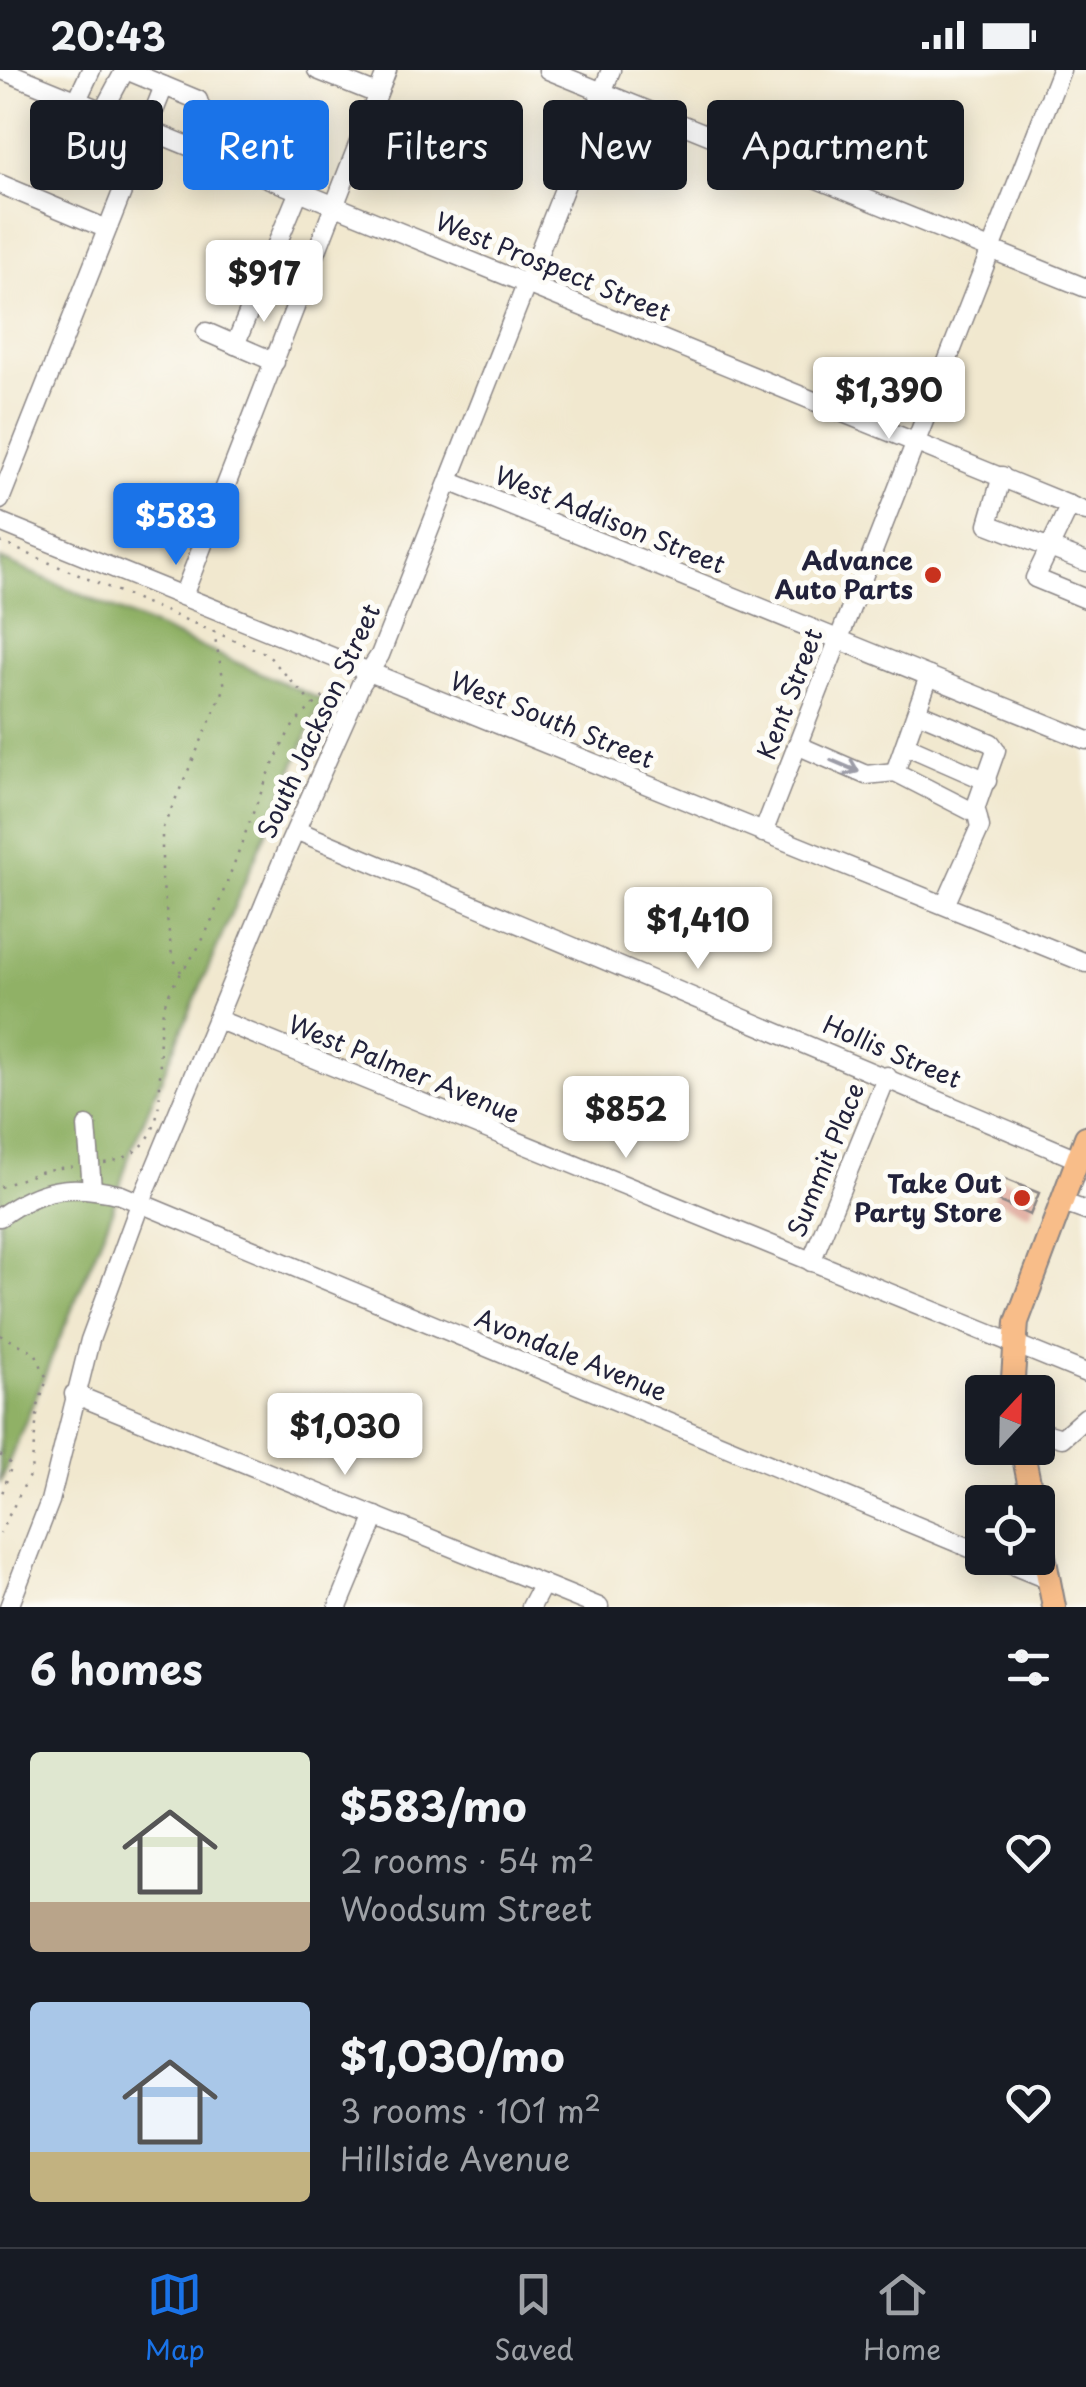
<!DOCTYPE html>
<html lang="en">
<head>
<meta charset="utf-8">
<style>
	:root { --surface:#171b24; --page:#242831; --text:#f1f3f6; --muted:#9ea1a6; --line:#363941; --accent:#1a73e8 }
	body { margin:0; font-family:"Playpen Sans",sans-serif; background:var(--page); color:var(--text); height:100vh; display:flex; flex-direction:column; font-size:38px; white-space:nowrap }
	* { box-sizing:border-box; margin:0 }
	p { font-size:32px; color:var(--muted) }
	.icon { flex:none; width:55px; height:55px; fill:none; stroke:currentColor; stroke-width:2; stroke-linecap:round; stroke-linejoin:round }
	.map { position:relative; height:1537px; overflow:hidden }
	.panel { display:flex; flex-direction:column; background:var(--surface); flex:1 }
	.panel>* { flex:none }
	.banner { position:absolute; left:30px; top:30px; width:1028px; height:90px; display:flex; gap:20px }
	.needle { width:65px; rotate:22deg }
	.controls { position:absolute; left:965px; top:1305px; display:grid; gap:20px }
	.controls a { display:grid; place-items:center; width:90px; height:90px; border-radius:10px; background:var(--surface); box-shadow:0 5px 25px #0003; font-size:50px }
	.price { position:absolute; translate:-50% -85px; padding:0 22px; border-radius:10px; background:#fff; color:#222; font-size:32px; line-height:65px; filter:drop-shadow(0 2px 5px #0008) }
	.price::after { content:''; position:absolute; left:50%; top:60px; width:30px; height:22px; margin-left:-15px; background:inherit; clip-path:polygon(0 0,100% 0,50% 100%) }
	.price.selected { background:var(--accent); color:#fff }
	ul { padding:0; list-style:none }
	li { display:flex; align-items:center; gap:30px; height:250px; padding:0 30px }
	li span { display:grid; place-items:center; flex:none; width:280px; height:200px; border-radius:10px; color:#555 }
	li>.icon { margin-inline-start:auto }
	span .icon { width:120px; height:120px; fill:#fffc; stroke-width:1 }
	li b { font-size:42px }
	h2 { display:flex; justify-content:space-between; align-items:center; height:120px; padding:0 30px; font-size:42px }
	.pill { padding:0 35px; border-radius:10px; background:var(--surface); box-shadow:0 5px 25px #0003; font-size:35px; line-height:90px }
	.pill.selected { background:var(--accent); color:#fff }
	.status { display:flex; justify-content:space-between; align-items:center; height:70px; padding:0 50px; background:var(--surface); direction:ltr }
	.status svg { height:28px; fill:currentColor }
	.tab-bar { display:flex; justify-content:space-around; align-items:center; height:140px; border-top:2px solid var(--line); background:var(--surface); font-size:28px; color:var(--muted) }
	.tab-bar a { display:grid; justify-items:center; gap:5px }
	.tab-bar .selected { color:var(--accent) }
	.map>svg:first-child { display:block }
</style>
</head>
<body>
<div class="status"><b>20:43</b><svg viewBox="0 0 49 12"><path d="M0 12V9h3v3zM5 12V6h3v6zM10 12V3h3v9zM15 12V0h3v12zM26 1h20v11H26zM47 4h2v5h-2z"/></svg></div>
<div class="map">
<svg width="1086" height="1537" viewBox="0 0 1086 1537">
	<rect width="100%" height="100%" fill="#fdfcf7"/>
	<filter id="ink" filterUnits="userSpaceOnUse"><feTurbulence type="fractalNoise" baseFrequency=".01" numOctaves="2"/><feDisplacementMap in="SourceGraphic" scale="20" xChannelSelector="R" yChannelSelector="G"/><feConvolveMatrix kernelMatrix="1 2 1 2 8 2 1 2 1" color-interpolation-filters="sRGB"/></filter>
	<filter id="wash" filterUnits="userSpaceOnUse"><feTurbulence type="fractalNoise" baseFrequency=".0048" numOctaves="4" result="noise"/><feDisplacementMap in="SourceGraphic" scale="40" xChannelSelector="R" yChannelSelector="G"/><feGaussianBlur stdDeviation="2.25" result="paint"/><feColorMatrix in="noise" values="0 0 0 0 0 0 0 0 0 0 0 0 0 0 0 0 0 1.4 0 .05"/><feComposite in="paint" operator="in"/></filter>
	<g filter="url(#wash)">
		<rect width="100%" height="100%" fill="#f1e8cf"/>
		<polygon fill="#90b166" stroke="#596a50" stroke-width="2.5" points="0,489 322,630 131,1080 110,1147 0,1413"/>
		<g id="blocks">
			<polygon fill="#dfa99c" points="1002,1108 1039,1123 1030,1145 993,1129"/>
		</g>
	</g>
	<g filter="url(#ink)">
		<use href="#blocks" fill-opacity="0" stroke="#8a8585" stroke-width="2.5"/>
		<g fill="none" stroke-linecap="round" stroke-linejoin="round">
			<g stroke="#8a8585" stroke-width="21">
				<g id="minor">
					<polyline points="2,0 1086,442"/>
					<polyline points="126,0 198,30 204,49 196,79"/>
					<polyline points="317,0 377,24"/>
					<polyline points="548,0 1086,218"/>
					<polyline points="77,30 91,0"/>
					<polyline points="103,41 125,0"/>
					<polyline points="0,114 107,159"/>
					<polyline points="206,262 275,292"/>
					<polyline points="235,275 299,121"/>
					<polyline points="1002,406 988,454 1086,492"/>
					<polyline points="449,411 1086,670"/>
					<polyline points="0,430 164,16"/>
					<polyline points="1070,435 1035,508 1086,529"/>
					<polyline points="0,452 1086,893"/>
					<polyline points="183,526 387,0"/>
					<polyline points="917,642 991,673 996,680 974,742"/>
					<polyline points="797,675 866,705 895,702 977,744 980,757 945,835"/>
					<polyline points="905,675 987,711"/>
					<polyline points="895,702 929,606"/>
					<polyline points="298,761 1077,1089"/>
					<polyline points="763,763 1061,0"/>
					<polyline points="219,950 1086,1303"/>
					<polyline points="87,1056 92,1118"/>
					<polyline points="1061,1132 1086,1141"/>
					<path d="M0,1147c41,-30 71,-34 121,-22l861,358"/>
					<polyline points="811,1192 887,1006"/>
					<polyline points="74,1324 599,1537"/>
					<polyline points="1038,1361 1062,1368 1086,1347"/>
					<polyline points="995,1488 1049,1510"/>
					<polyline points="9,1537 50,1431 90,1270 140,1134 288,777 361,614 380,585 611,0"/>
					<polyline points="338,1537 376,1446"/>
					<polyline points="531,1537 543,1514"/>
				</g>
			</g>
			<g stroke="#8a8585" stroke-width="26">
				<g id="major">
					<polyline points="1012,1322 1017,1252 1086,1067"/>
					<polyline points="1022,1378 1033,1432"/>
					<polyline points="1038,1455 1054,1537"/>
				</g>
			</g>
			<g stroke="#8a8585" stroke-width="2.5" stroke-dasharray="2.5 8" stroke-linecap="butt">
				<polyline points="0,472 267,584 313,635"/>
				<polyline points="181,902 172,886 162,808 162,760 225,617 212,553"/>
				<path d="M104,1093c81,-13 46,-97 59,-152 6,-28 29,-49 41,-74 31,-66 50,-140 85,-205 12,-21 38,-34 54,-54"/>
				<polyline points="0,1117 45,1100 76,1096"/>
				<polyline points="0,1265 35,1282 47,1309 38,1336 31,1402 0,1463"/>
				<polyline points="0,1385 12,1395 0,1429"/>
			</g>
			<use href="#minor" stroke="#fff" stroke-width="18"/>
			<use href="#major" stroke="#f8bd89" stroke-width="22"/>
		</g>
		<defs><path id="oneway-shaft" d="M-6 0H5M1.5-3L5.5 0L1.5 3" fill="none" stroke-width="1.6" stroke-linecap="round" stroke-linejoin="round" transform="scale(2.5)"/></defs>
		<use stroke="#9c9ca7" href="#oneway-shaft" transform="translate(845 696) rotate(23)"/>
	</g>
	<g fill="#c8321e" stroke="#fdfcf7" stroke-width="4">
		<circle cx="933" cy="505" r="10"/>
		<circle cx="1022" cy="1128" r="10"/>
	</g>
	<g text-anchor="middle" stroke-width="10" stroke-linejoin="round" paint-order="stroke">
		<g font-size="25" fill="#22223b" stroke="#fdfcf7">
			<text transform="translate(553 197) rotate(22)" y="9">West Prospect Street</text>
			<text transform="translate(610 450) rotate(22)" y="9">West Addison Street</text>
			<text transform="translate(790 624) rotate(-69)" y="9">Kent Street</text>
			<text transform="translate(552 650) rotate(22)" y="9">West South Street</text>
			<text transform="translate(319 651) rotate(-65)" y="9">South Jackson Street</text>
			<text transform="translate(892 982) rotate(23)" y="9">Hollis Street</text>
			<text transform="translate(404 999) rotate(22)" y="9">West Palmer Avenue</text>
			<text transform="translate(826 1090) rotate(-68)" y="9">Summit Place</text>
			<text transform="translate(571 1285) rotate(22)" y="9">Avondale Avenue</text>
		</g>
		<g font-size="25" font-weight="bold" fill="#22223b" stroke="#fdfcf7" text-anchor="end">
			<text x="913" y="500">Advance<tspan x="913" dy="29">Auto Parts</tspan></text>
			<text x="1002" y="1123">Take Out<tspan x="1002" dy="29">Party Store</tspan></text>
		</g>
	</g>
</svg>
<div class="controls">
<a><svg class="needle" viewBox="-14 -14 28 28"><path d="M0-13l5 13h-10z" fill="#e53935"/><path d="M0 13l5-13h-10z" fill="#9ea1a6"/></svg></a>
<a><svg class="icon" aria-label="locate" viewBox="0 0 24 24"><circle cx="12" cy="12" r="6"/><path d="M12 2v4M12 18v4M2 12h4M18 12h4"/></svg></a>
</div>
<b class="price" style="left:264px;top:255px">$917</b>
<b class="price" style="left:889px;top:372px">$1,390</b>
<b class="price selected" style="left:176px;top:498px">$583</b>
<b class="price" style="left:698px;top:902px">$1,410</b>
<b class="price" style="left:626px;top:1091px">$852</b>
<b class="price" style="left:345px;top:1408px">$1,030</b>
<div class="banner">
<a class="pill">Buy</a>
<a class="pill selected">Rent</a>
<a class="pill">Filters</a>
<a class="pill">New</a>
<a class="pill">Apartment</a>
</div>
</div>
<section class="panel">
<h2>6 homes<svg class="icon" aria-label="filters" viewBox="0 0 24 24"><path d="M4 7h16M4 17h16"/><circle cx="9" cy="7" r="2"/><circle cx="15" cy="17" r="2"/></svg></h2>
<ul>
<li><span style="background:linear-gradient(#dfe7d0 75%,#b9a48a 0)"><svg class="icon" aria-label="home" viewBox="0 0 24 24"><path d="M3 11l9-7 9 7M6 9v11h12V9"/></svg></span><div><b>$583/mo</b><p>2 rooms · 54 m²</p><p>Woodsum Street</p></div><svg class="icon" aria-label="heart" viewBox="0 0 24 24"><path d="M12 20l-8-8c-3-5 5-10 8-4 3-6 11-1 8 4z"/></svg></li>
<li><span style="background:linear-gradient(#a9c7e8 75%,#c2b280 0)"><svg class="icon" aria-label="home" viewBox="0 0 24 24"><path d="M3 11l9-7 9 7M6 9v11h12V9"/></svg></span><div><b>$1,030/mo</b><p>3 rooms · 101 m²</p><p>Hillside Avenue</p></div><svg class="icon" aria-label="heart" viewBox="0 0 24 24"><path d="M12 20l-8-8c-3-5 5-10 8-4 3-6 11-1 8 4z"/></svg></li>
</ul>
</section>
<nav class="tab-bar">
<a class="selected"><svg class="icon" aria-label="map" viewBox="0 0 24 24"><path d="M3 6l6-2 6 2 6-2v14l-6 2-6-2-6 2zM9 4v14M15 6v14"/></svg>Map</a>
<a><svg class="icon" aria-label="saved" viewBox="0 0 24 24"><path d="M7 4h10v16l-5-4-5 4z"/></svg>Saved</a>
<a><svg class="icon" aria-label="home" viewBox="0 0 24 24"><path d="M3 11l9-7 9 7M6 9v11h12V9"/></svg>Home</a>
</nav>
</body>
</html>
